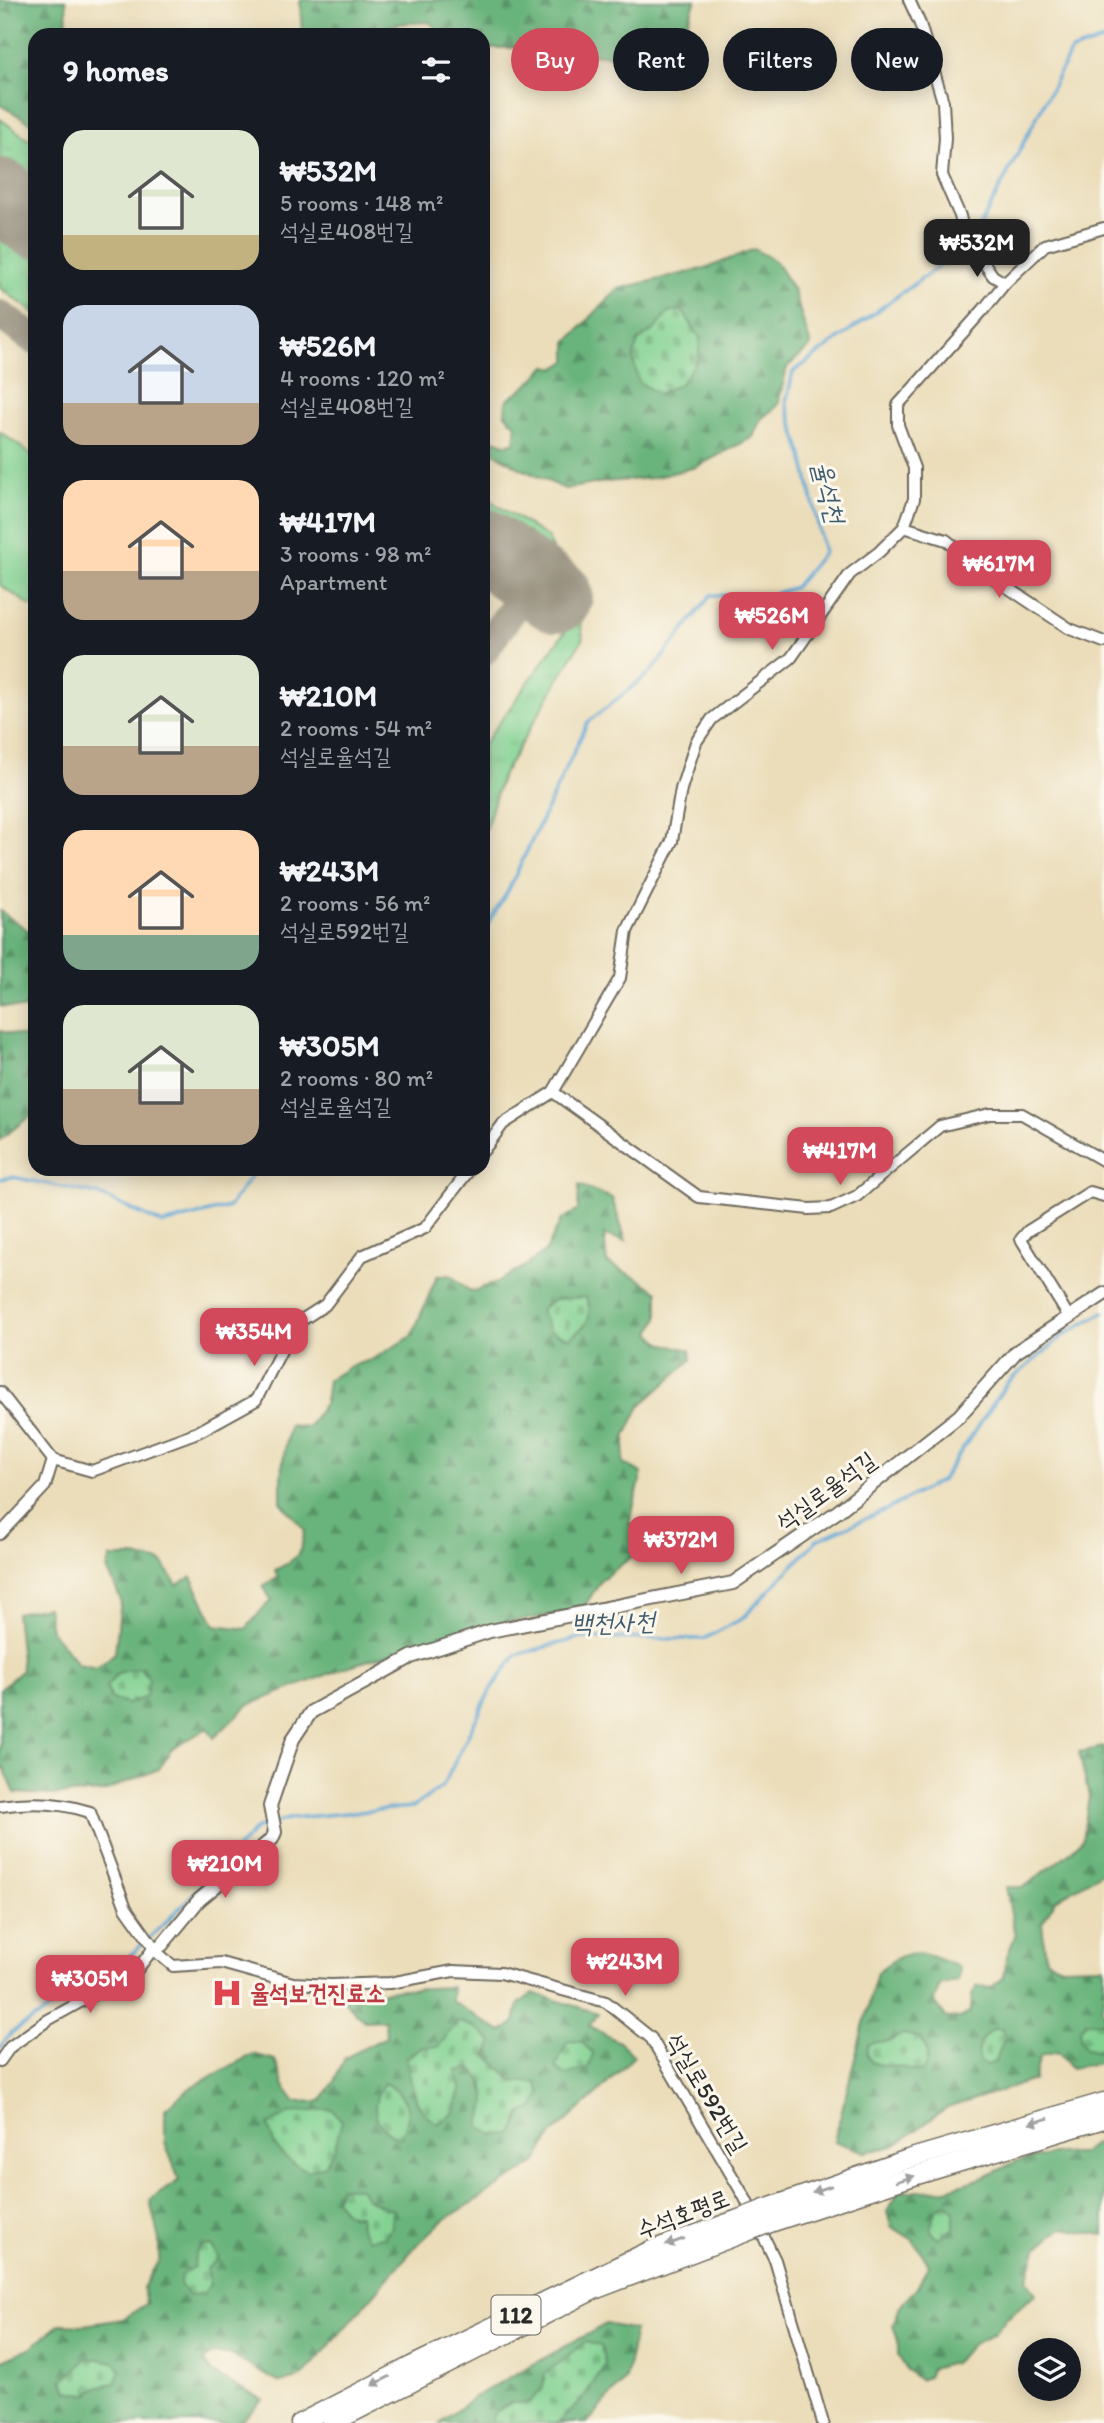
<!DOCTYPE html>
<html lang="en">
<head>
<meta charset="utf-8">
<style>
	:root { --surface:#171b24; --page:#242831; --text:#f1f3f6; --muted:#9ea1a6; --accent:#d1495b }
	body { margin:0; font-family:Itim,"Poor Story",sans-serif; background:var(--page); color:var(--text); height:100vh; display:flex; flex-direction:column; font-size:26px; white-space:nowrap }
	* { box-sizing:border-box; margin:0 }
	p { font-size:23px; color:var(--muted) }
	.icon { flex:none; width:38px; height:38px; fill:none; stroke:currentColor; stroke-width:2; stroke-linecap:round; stroke-linejoin:round }
	.map { position:relative; flex:1; overflow:hidden }
	.drawer { position:absolute; left:28px; top:28px; width:462px; height:1148px; display:flex; flex-direction:column; background:var(--surface); border-radius:21px; box-shadow:0 4px 18px #0003 }
	.drawer>* { flex:none }
	.top-card { position:absolute; left:511px; top:28px; width:486px; height:63px; display:flex; gap:14px }
	.controls { position:absolute; left:1018px; top:2338px; display:grid; gap:14px }
	.controls a { display:grid; place-items:center; width:63px; height:63px; border-radius:50%; background:var(--surface); box-shadow:0 4px 18px #0003; font-size:35px }
	.price { position:absolute; translate:-50% -60px; padding:0 16px; border-radius:14px; background:var(--accent); color:#fff; font-size:23px; line-height:46px; filter:drop-shadow(0 2px 4px #0008) }
	.price::after { content:''; position:absolute; left:50%; top:42px; width:21px; height:16px; margin-left:-10px; background:inherit; clip-path:polygon(0 0,100% 0,50% 100%) }
	.price.selected { background:#222; color:#fff }
	ul { padding:0; list-style:none }
	li { display:flex; align-items:center; gap:21px; height:175px; padding:0 35px }
	li span { display:grid; place-items:center; flex:none; width:196px; height:140px; border-radius:21px; color:#555 }
	li>.icon { margin-inline-start:auto }
	span .icon { width:84px; height:84px; fill:#fffc; stroke-width:1 }
	li b { font-size:30px }
	h2 { display:flex; justify-content:space-between; align-items:center; height:84px; padding:0 35px; font-size:30px }
	.tag { padding:0 24px; border-radius:32px; background:var(--surface); box-shadow:0 4px 18px #0003; font-size:24px; line-height:63px }
	.tag.selected { background:var(--accent); color:#fff }
	.map>svg:first-child { display:block }
</style>
</head>
<body>
<div class="map">
<svg width="1104" height="2423" viewBox="0 0 1104 2423">
	<defs>
		<pattern id="grass-tufts" width="24" height="20" patternUnits="userSpaceOnUse" patternTransform="scale(1.75)"><rect width="24" height="20" fill="#82d292"/><path d="M3 7l-1-3M5 7V3M7 7l1-3M15 17l-1-3M17 17v-4M19 17l1-3" fill="none" stroke="#70b47e"/></pattern>
		<pattern id="forest-firs" width="22" height="20" patternUnits="userSpaceOnUse" patternTransform="scale(1.75)"><rect width="22" height="20" fill="#69b47c"/><path d="M5 1l3.5 6h-7zM16 11l3.5 6h-7z" fill="#579366"/></pattern>
		<pattern id="cemetery-stones" width="16" height="16" patternUnits="userSpaceOnUse" patternTransform="scale(1.75)"><rect width="16" height="16" fill="#82d292"/><path d="M2 7V4a2 2 0 0 1 4 0v3zM10 15v-3a2 2 0 0 1 4 0v3z" fill="#70b47e"/></pattern>
	</defs>
	<rect width="100%" height="100%" fill="#fbf7ec"/>
	<filter id="ink" filterUnits="userSpaceOnUse"><feTurbulence type="fractalNoise" baseFrequency=".0143" numOctaves="2"/><feDisplacementMap in="SourceGraphic" scale="14" xChannelSelector="R" yChannelSelector="G"/><feConvolveMatrix kernelMatrix="1 2 1 2 8 2 1 2 1" color-interpolation-filters="sRGB"/></filter>
	<filter id="wash" filterUnits="userSpaceOnUse"><feTurbulence type="fractalNoise" baseFrequency=".00686" numOctaves="4" result="noise"/><feDisplacementMap in="SourceGraphic" scale="28" xChannelSelector="R" yChannelSelector="G"/><feGaussianBlur stdDeviation="1.57" result="paint"/><feColorMatrix in="noise" values="0 0 0 0 0 0 0 0 0 0 0 0 0 0 0 0 0 1.4 0 .05"/><feComposite in="paint" operator="in"/></filter>
	<g filter="url(#wash)">
		<rect width="100%" height="100%" fill="#ebddb9"/>
		<g fill="url(#grass-tufts)" stroke="#567e5e" stroke-width="2">
			<polygon points="0,119 35,144 35,194 0,169"/>
			<polygon points="0,229 35,254 35,313 0,288"/>
			<polygon points="483,496 547,537 577,604 583,638 501,778 483,838 483,745 579,612 556,567 483,514"/>
		</g>
		<g fill="url(#forest-firs)" stroke="#4a7054" stroke-width="2" fill-rule="evenodd">
			<polygon points="0,0 66,0 67,35 35,35 35,125 0,105"/>
			<path d="M300,0h396l-13,33 -67,24 -68,-9h-60l-5,-1v-12h-42l-11,-13c-19,1 -44,0 -59,13h-69z"/>
			<polygon points="754,249 775,261 793,289 811,346 787,367 778,405 760,420 753,437 696,467 652,478 605,482 565,489 520,468 483,446 483,436 505,444 514,443 516,425 505,414 506,401 530,383 546,366 556,368 567,361 567,342 618,289 707,268"/>
			<polygon points="0,911 35,935 35,1010 0,1006"/>
			<polygon points="0,1031 35,1039 35,1112 0,1140"/>
			<path d="M579,1185l33,13 14,43 -22,-6 3,28 34,17 17,12v26l-7,15 10,10 29,7 1,10 -51,46 -14,29 -3,28 19,10 -13,51 23,4 15,-2 1,9 -24,13 -42,31 -20,31 -102,17 -131,39 -101,39 -34,33 -7,-10 -36,22 -12,19 -57,23 -49,3 -38,-2 -11,-25 -4,1v-80l22,-19 -6,-57 31,-6 4,23 27,34 19,4 18,-15 6,-53 -14,-31 4,-12h24l27,5 15,23 14,-8 24,48 31,4 20,-24 6,-4 -9,-15 15,-8 -3,-8c23,-11 26,-15 30,-40l-24,-28v-28l8,-49 19,2 17,-25 3,-22 23,-14 20,-6 41,-24 25,-60 13,-1 21,17 24,-9 32,-18 19,-14 15,-31 17,-10z"/>
			<path d="M1104,1747v124l-48,29 -14,23 4,36 16,8 42,-1v35l-3,8 3,3v12l-3,-2 -4,29 7,-7v18l-33,6 -13,-16 -18,4 -6,24 -87,28 -53,38 -29,6 -31,-11 43,-169c34,-28 43,-20 82,-5l-1,14 -18,4 -6,16 12,17 14,1 11,-8 1,-16 6,-9 13,2 13,-11 3,-21 8,-20 -9,-49h18l44,-33 14,-14 7,-43 -10,-45z"/>
			<path d="M452,1987l-1,14 51,31 13,-10 4,-18 14,-11 65,20 -9,13 32,17 13,13 -35,36 -48,43 -15,28 -95,59 -27,26 -112,129 -22,6 -51,-29 -16,-1 -10,7 9,13 51,27 -24,23h-239v-62l30,-13 30,-24 24,1 39,-6 23,-15 -3,-16 16,-28v-20l-9,-40 29,-20 -14,-38v-33l25,-21 63,-34 22,6 9,26 12,16 25,-1 13,-19 11,-24 41,-21 -1,-17 -21,1 -24,-24 63,-8zM422,2047c16,0 52,2 66,11 10,6 17,15 24,24l12,-1 9,27 -11,5 -10,21 -24,-35 -8,-22 -9,-9 -14,3 -43,26 -3,-18zM85,2359h14l16,3 1,21 -16,3 -37,-6 12,-9z"/>
			<polygon points="1104,2137 1104,2235 1062,2228 1036,2249 1027,2280 1036,2294 1006,2318 994,2334 973,2344 953,2363 931,2369 928,2377 919,2380 907,2370 898,2355 898,2341 893,2325 900,2306 917,2288 929,2264 913,2240 891,2226 887,2212 899,2192 943,2190 985,2177 1017,2161 1058,2153 1082,2153"/>
			<polygon points="606,2324 635,2330 626,2379 587,2423 440,2423 474,2397"/>
		</g>
		<g fill="url(#cemetery-stones)" stroke="#567e5e" stroke-width="2">
			<polygon points="682,310 700,338 698,359 680,384 658,394 639,382 633,359 638,341 655,329 669,312"/>
			<path d="M586,1297c9,23 0,29 -17,41l-19,-7 -10,-21 15,-11z"/>
			<polygon points="140,1668 149,1679 146,1697 128,1704 111,1699 106,1687 118,1673"/>
			<path d="M458,2021l16,6 19,15 -7,14 12,9 14,16 26,2 3,11 -8,14 -11,5 -10,21 -19,1 -14,-10c9,-25 13,-37 -8,-57l-14,3 4,17 -6,24 -17,12c-27,-16 -25,-38 -32,-66l16,-11h16z"/>
			<polygon points="1086,2022 1101,2022 1104,2024 1104,2044 1097,2051 1086,2049 1080,2038 1080,2029"/>
			<path d="M996,2028l6,2 3,8 -10,24 -8,3 -7,-2c-4,-16 0,-28 16,-35z"/>
			<path d="M903,2034l18,4c7,13 9,21 1,34 -9,-1 -17,-5 -25,-6 -10,0 -16,0 -26,-4l-4,-8 1,-10 23,-4z"/>
			<polygon points="568,2041 582,2042 593,2054 587,2069 565,2075 555,2067"/>
			<path d="M384,2083c25,11 30,33 16,55 -26,-10 -32,-32 -16,-55z"/>
			<path d="M332,2109l10,12 -7,26 -10,18 -18,6c-24,-12 -32,-19 -39,-46l21,-12z"/>
			<polygon points="340,2187 360,2188 366,2199 392,2210 392,2227 384,2237 368,2239 360,2226 359,2215 346,2213 335,2200"/>
			<polygon points="947,2203 954,2211 954,2228 938,2238 931,2231 932,2218 937,2208"/>
			<polygon points="203,2245 212,2246 219,2259 206,2269 210,2284 204,2293 188,2296 180,2284 181,2275 194,2268 195,2254"/>
			<polygon points="585,2342 601,2346 605,2365 581,2401 558,2423 493,2423 493,2414 510,2403 529,2403 543,2388 545,2374"/>
			<polygon points="85,2359 99,2359 115,2362 120,2370 116,2383 100,2386 88,2395 68,2391 63,2380 75,2371"/>
		</g>
		<polygon fill="#82d292" stroke="#567e5e" stroke-width="2" points="0,432 35,457 35,601 31,606 0,585"/>
		<g fill="none" stroke-linecap="round" stroke-linejoin="round">
			<g stroke="#5da5d4" stroke-width="3.5">
				<polyline points="483,931 508,891 588,722 651,672 711,595 768,596 795,587 824,552 803,457 786,403 793,372 972,242 1071,51 1104,40"/>
				<polyline points="0,1179 12,1177 98,1194 163,1224 229,1207 256,1169"/>
				<polyline points="0,2047 12,2032 81,1991 126,1959 162,1926 257,1828 292,1818 413,1807 443,1786 491,1689 516,1655 579,1638 704,1639 743,1618 817,1540 888,1509 942,1480 1007,1383 1064,1335 1104,1312"/>
			</g>
			<g stroke="#8b8472" stroke-width="30">
				<polyline points="0,315 35,340"/>
				<polyline points="483,651 533,581"/>
			</g>
			<g stroke="#8b8472" stroke-width="74">
				<polyline points="0,195 35,221"/>
				<polyline points="483,545 556,596"/>
			</g>
		</g>
	</g>
	<g filter="url(#ink)">
		<g fill="none" stroke-linecap="round" stroke-linejoin="round">
			<g stroke="#6e695d" stroke-width="14">
				<g id="minor">
					<polyline points="909,0 920,24 943,102 945,138 942,175 960,216 964,234 993,276 1005,283"/>
					<polyline points="904,527 946,540 1001,583 1070,629 1104,642"/>
					<polyline points="553,1092 699,1197 809,1209 831,1208 857,1196 940,1126 990,1114 1022,1114 1104,1161"/>
					<polyline points="483,1151 503,1124 553,1092 620,978 627,931 672,841 681,789 696,742 712,719 791,658 850,574 879,552 904,527 914,499 914,468 898,425 898,405 984,309 1005,283 1045,245 1104,228"/>
					<polyline points="1069,1317 1021,1239 1028,1231 1090,1192 1104,1196"/>
					<polyline points="0,1392 53,1460 92,1471 198,1432 256,1400 294,1325 325,1305 362,1256 425,1228 470,1169"/>
					<polyline points="0,1534 45,1486 53,1460"/>
					<path d="M0,1806c31,-5 60,-4 90,6l36,96 25,35 2,6"/>
					<polyline points="153,1949 173,1966 221,1963 293,1983 331,1985 390,1983 453,1971 501,1973 606,2002 651,2038 745,2198 775,2260 823,2423"/>
					<polyline points="0,2061 10,2047 48,2020 136,1971 153,1949"/>
				</g>
			</g>
			<g stroke="#6e695d" stroke-width="16">
				<polyline id="tertiary" points="153,1949 162,1945 199,1900 272,1839 275,1832 270,1806 293,1739 311,1712 411,1657 490,1631 733,1583 837,1512 959,1416 1016,1352 1104,1294"/>
			</g>
			<g stroke="#6e695d" stroke-width="21">
				<g id="trunk">
					<polyline points="765,2209 908,2159 1104,2102"/>
					<polyline points="770,2223 914,2176 1104,2119"/>
					<polyline points="300,2423 411,2366 649,2251 739,2219"/>
					<polyline points="332,2423 594,2290 744,2233"/>
				</g>
			</g>
			<use href="#minor" stroke="#fff" stroke-width="10"/>
			<use href="#tertiary" stroke="#fff" stroke-width="12"/>
			<use href="#trunk" stroke="#fff" stroke-width="18"/>
			<g stroke="#6e695d" stroke-width="21" stroke-linecap="butt">
				<g id="trunk-bridge">
					<polyline points="739,2219 765,2209"/>
					<polyline points="744,2233 770,2223"/>
				</g>
			</g>
			<use href="#trunk-bridge" stroke="#fff" stroke-width="18"/>
		</g>
		<defs><path id="oneway-solid" d="M-6-.8H1V-3.2L6.5 0L1 3.2V.8H-6Z" transform="scale(1.75)"/></defs>
		<g fill="#a0a0a0">
			<use href="#oneway-solid" transform="translate(1039 2121) rotate(164)"/>
			<use href="#oneway-solid" transform="translate(905 2179) rotate(-18)"/>
			<use href="#oneway-solid" transform="translate(822 2189) rotate(161)"/>
			<use href="#oneway-solid" transform="translate(675 2242) rotate(160)"/>
			<use href="#oneway-solid" transform="translate(381 2381) rotate(153)"/>
		</g>
	</g>
	<defs>
		<g id="hospital-bare" transform="scale(2.415)"><path d="M-5-5h3v3.5h4V-5h3V5h-3V1.5h-4V5h-3Z" fill="#e0444e" stroke="#fbf7ec" stroke-width="2.5" paint-order="stroke"/></g>
	</defs>
	<g fill-rule="evenodd">
		<use href="#hospital-bare" x="227" y="1993"/>
	</g>
	<g text-anchor="middle" stroke-width="6" stroke-linejoin="round" paint-order="stroke">
		<rect fill="#fbf7ec" stroke="#696865" stroke-width="2" x="491.5" y="2295.5" width="49" height="39" rx="5"/>
		<g font-size="23" font-weight="bold" fill="#2b2b2b">
			<text x="516" y="2323">112</text>
		</g>
		<g font-size="24" fill="#2b2b2b" stroke="#fbf7ec">
			<text transform="translate(826 1491) rotate(-36)" y="8">석실로율석길</text>
			<text transform="translate(707 2093) rotate(59)" y="8">석실로592번길</text>
			<text transform="translate(683 2214) rotate(-21)" y="8">수석호평로</text>
		</g>
		<g font-size="24" font-weight="bold" fill="#be3a42" stroke="#fbf7ec" text-anchor="start">
			<text x="250" y="2001">율석보건진료소</text>
		</g>
		<g font-size="26" font-style="italic" fill="#3f5c6f" stroke="#fbf7ec">
			<text transform="translate(829 492) rotate(76)" y="9">율석천</text>
			<text transform="translate(613 1622) rotate(-2)" y="9">백천사천</text>
		</g>
	</g>
</svg>
<div class="controls">
<a><svg class="icon" aria-label="layers" viewBox="0 0 24 24"><path d="M12 4l9 5-9 5-9-5zM3 14l9 5 9-5"/></svg></a>
</div>
<b class="price selected" style="left:977px;top:279px">₩532M</b>
<b class="price" style="left:999px;top:600px">₩617M</b>
<b class="price" style="left:772px;top:652px">₩526M</b>
<b class="price" style="left:840px;top:1187px">₩417M</b>
<b class="price" style="left:254px;top:1368px">₩354M</b>
<b class="price" style="left:681px;top:1576px">₩372M</b>
<b class="price" style="left:225px;top:1900px">₩210M</b>
<b class="price" style="left:625px;top:1998px">₩243M</b>
<b class="price" style="left:90px;top:2015px">₩305M</b>
<div class="top-card">
<a class="tag selected">Buy</a>
<a class="tag">Rent</a>
<a class="tag">Filters</a>
<a class="tag">New</a>
</div>
<section class="drawer">
<h2>9 homes<svg class="icon" aria-label="filters" viewBox="0 0 24 24"><path d="M4 7h16M4 17h16"/><circle cx="9" cy="7" r="2"/><circle cx="15" cy="17" r="2"/></svg></h2>
<ul>
<li><span style="background:linear-gradient(#dfe7d0 75%,#c2b280 0)"><svg class="icon" aria-label="home" viewBox="0 0 24 24"><path d="M3 11l9-7 9 7M6 9v11h12V9"/></svg></span><div><b>₩532M</b><p>5 rooms · 148 m²</p><p>석실로408번길</p></div></li>
<li><span style="background:linear-gradient(#c9d6e8 70%,#b9a48a 0)"><svg class="icon" aria-label="home" viewBox="0 0 24 24"><path d="M3 11l9-7 9 7M6 9v11h12V9"/></svg></span><div><b>₩526M</b><p>4 rooms · 120 m²</p><p>석실로408번길</p></div></li>
<li><span style="background:linear-gradient(#ffd9b3 65%,#b9a48a 0)"><svg class="icon" aria-label="home" viewBox="0 0 24 24"><path d="M3 11l9-7 9 7M6 9v11h12V9"/></svg></span><div><b>₩417M</b><p>3 rooms · 98 m²</p><p>Apartment</p></div></li>
<li><span style="background:linear-gradient(#dfe7d0 65%,#b9a48a 0)"><svg class="icon" aria-label="home" viewBox="0 0 24 24"><path d="M3 11l9-7 9 7M6 9v11h12V9"/></svg></span><div><b>₩210M</b><p>2 rooms · 54 m²</p><p>석실로율석길</p></div></li>
<li><span style="background:linear-gradient(#ffd9b3 75%,#7fa58c 0)"><svg class="icon" aria-label="home" viewBox="0 0 24 24"><path d="M3 11l9-7 9 7M6 9v11h12V9"/></svg></span><div><b>₩243M</b><p>2 rooms · 56 m²</p><p>석실로592번길</p></div></li>
<li><span style="background:linear-gradient(#dfe7d0 60%,#b9a48a 0)"><svg class="icon" aria-label="home" viewBox="0 0 24 24"><path d="M3 11l9-7 9 7M6 9v11h12V9"/></svg></span><div><b>₩305M</b><p>2 rooms · 80 m²</p><p>석실로율석길</p></div></li>
</ul>
</section>
</div>
</body>
</html>
